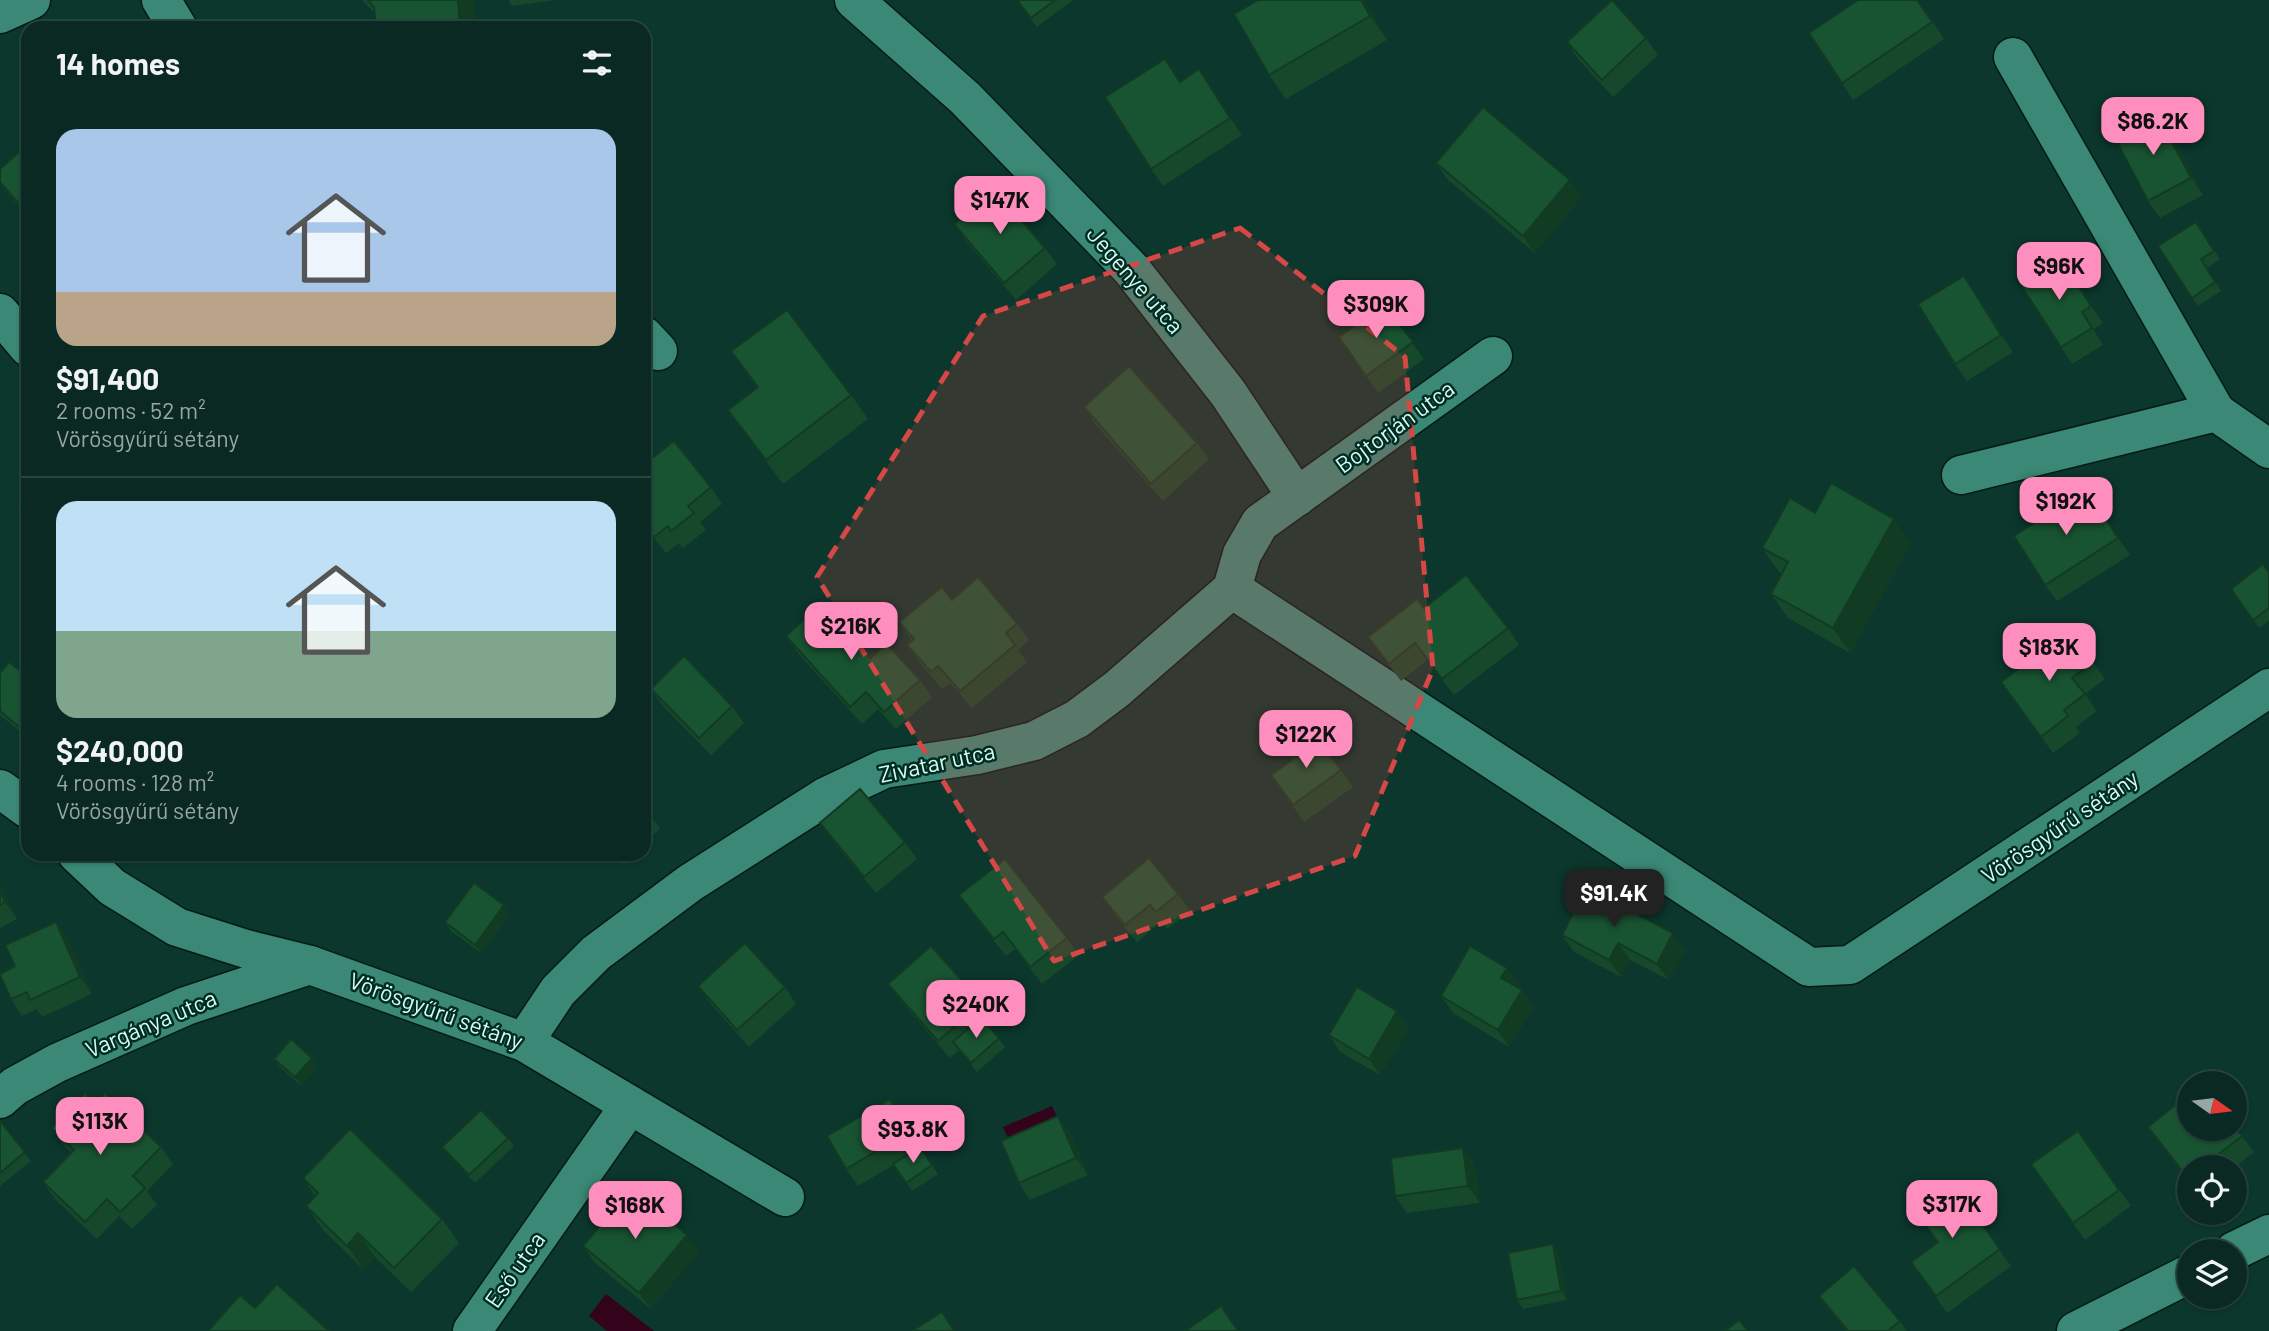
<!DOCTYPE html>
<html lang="en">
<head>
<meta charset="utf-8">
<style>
	:root { --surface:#092922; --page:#12312a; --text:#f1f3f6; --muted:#99a6a5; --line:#294540; --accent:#fe8ebd }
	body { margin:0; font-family:Barlow,sans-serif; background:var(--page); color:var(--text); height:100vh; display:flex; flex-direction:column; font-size:26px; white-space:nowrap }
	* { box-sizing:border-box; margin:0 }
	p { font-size:23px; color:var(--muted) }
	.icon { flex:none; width:38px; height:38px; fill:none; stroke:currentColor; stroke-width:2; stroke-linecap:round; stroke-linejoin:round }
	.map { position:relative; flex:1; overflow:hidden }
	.sheet { position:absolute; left:21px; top:21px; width:630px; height:840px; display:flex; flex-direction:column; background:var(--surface); border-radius:21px; box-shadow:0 2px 5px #0004,0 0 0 2px var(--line) }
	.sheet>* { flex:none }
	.needle { width:46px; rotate:104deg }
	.tools { position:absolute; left:2177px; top:1071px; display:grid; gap:14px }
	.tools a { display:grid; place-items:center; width:70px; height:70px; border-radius:50%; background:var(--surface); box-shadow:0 2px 5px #0004,0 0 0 2px var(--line); font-size:35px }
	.price { position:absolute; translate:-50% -60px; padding:0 16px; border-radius:14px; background:var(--accent); color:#111; font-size:23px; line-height:46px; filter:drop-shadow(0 2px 4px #0008) }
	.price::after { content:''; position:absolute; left:50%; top:42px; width:21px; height:16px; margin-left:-10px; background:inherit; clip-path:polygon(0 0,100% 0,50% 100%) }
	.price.active { background:#222; color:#fff }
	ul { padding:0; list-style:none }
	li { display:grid; align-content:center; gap:14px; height:371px; padding:0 35px }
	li+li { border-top:2px solid var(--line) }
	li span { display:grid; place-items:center; height:217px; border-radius:21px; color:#555 }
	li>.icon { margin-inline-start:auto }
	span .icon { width:126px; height:126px; fill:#fffc; stroke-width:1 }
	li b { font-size:30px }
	h2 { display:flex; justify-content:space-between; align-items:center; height:84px; padding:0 35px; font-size:30px }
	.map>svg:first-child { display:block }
</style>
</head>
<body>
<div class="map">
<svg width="2269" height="1331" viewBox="0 0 2269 1331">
	<rect width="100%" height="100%" fill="#0c372d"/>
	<g fill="#33021b">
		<polygon points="1052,1106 1062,1128 1013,1149 1003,1127"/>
		<polygon points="606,1294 654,1331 607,1331 589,1316"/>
	</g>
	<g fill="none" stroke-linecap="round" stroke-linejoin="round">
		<g stroke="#041c16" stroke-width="41">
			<g id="street">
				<polyline points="161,0 178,28"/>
				<polyline points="854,0 965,98 1131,269 1228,393 1297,497"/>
				<polyline points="0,14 31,0"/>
				<polyline points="2013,57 2216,412"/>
				<polyline points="0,313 28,347"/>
				<polyline points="644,336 658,351"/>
				<polyline points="1961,475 2216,412 2269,449"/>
				<polyline points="1232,589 1809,967 1850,965 2269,688"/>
				<polyline points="0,789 28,809"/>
				<polyline points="77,854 112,887 177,927 246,949 310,965 524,1042 785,1197"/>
				<polyline points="524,1042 558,991 596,953 690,883 825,797 884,769 977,755 1034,741 1077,719 1117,689 1232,589 1242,554 1260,523 1493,356"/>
				<polyline points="0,1099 15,1086 57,1063 186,1006 310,965"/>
				<polyline points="2234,1251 2269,1234"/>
				<polyline points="472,1331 630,1105"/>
				<polyline points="2076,1331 2189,1274"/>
			</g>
		</g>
		<use href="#street" stroke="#3a8875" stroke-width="38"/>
	</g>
	<g fill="#16482b">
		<polygon points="362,0 473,0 476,28 375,14"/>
		<polygon points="508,0 556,0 512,6"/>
		<polygon points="1017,0 1073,0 1037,27"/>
		<polygon points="1364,0 1387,40 1286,99 1269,75"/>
		<polygon points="1918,0 1944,39 1853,100 1842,83"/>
		<polygon points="1646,38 1658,55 1613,97 1578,59 1567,42"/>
		<polygon points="1199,69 1242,135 1163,186 1151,169 1180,82"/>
		<polygon points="2156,111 2168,128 2203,195 2160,218 2148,201 2132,136"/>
		<polygon points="28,144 28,217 0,184 0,169"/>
		<polygon points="1436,163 1582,197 1535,253 1448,180"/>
		<polygon points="2196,222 2220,259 2207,268 2221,291 2198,306 2158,246"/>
		<polygon points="954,224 1045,248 1057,264 1016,300 966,241"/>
		<polygon points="2061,258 2103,323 2094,329 2103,345 2072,364 2061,347"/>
		<polygon points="1976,293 2013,352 1967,381 1955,364"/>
		<polygon points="1384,304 1424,359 1378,393 1339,337"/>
		<polygon points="731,351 851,395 868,419 783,484 728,410 757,388"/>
		<polygon points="1084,407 1197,443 1209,459 1163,501 1095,424"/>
		<polygon points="644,458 647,462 711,487 722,504 700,522 706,530 683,548 679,543 666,553 644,526"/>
		<polygon points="2087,489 2130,555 2057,601 2045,585"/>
		<polygon points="1815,513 1911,543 1850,653 1788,618 1771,594 1782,574 1779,572 1762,548"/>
		<polygon points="2269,573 2269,621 2259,628 2231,589"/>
		<polygon points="952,600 1017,623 1029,640 1018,650 1027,662 972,708 950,683 942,689 919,662 907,645 912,641 899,622"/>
		<polygon points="1424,608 1508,628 1519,645 1454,695 1427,660 1401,681 1368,637"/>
		<polygon points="786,636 870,659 920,680 932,697 896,729 878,709 862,724 798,653"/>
		<polygon points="2093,662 2105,679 2085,694 2097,711 2076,727 2080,733 2053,753 2001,682"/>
		<polygon points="0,673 28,677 28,738 0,715"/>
		<polygon points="651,689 732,706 744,723 711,755 663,706"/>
		<polygon points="1314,733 1353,787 1304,822 1271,775 1296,757"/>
		<polygon points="644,807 660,828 644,844"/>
		<polygon points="820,823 905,842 917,859 876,893 832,840"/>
		<polygon points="613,854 634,854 624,865"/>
		<polygon points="0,886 17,919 0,928"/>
		<polygon points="1178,894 1190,911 1167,929 1161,922 1137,942 1114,914 1102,897"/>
		<polygon points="959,895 1067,938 1079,955 1042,984 1015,949 1006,956 971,912"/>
		<polygon points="510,914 481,953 451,931 445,922"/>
		<polygon points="56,922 68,939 92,994 42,1017 37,1009 22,1016 11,999 15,966"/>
		<polygon points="1562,935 1685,950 1669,980 1630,960 1621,977 1574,952"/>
		<polygon points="888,984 982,1003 994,1020 988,1025 1005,1047 977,1072 959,1050 950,1058 900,1000"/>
		<polygon points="1519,985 1517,987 1522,990 1534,1007 1509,1047 1453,1013 1441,996"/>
		<polygon points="698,986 785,987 796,1004 749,1047 710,1003"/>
		<polygon points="1409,1028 1380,1075 1340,1052 1329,1035"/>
		<polygon points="274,1059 318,1067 301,1086 280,1067"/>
		<polygon points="95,1103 161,1147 173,1164 147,1191 157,1205 132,1229 119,1216 97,1239 55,1199 43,1182 72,1153 63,1145 51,1128"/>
		<polygon points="902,1115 921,1148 938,1174 912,1191 894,1165 858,1186 846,1169"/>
		<polygon points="0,1121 31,1161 0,1186"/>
		<polygon points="2148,1127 2235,1127 2254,1152 2235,1167 2189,1167 2189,1181"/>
		<polygon points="2078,1131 2131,1206 2085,1240 2031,1164"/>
		<polygon points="1070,1133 1088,1175 1030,1200 1019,1183"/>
		<polygon points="508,1138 514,1146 475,1183 448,1155 442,1147"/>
		<polygon points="1463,1148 1475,1165 1480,1203 1407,1213 1395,1196"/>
		<polygon points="303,1178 442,1219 459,1243 411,1292 375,1257 364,1270 323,1230 306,1206 315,1196"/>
		<polygon points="1951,1182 2011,1266 1947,1313 1911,1262 1938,1242"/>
		<polygon points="583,1246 699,1251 651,1309 595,1263"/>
		<polygon points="1559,1253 1567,1300 1523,1309 1517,1300"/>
		<polygon points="1819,1296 1900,1321 1907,1331 1846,1331"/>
	</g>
	<g fill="#123b23">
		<polygon points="458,0 473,0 476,28 460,28"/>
		<polygon points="1361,0 1364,0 1387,40 1370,16"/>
		<polygon points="1199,69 1211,86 1242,135 1230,118"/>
		<polygon points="2156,111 2168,128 2203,195 2191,178"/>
		<polygon points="1570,180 1582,197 1535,253 1523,236"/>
		<polygon points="2061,258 2072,275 2103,323 2091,306"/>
		<polygon points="1964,276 1976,293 2013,352 2001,335"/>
		<polygon points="2082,312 2094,329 2103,345 2092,328"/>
		<polygon points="2087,489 2099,506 2130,555 2118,538"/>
		<polygon points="1894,519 1911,543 1850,653 1833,628"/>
		<polygon points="28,723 28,737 23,730"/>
		<polygon points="0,886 17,919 5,902 0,892"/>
		<polygon points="504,905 510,914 481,953 475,945"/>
		<polygon points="56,922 68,939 92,994 80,977"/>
		<polygon points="1673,933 1685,950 1669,980 1657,964"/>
		<polygon points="1618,943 1630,960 1621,977 1609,960"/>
		<polygon points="1507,968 1519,985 1513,995 1501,978"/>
		<polygon points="1522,990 1534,1007 1509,1047 1498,1030"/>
		<polygon points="1397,1011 1409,1028 1380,1075 1369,1059"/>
		<polygon points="312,1058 318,1067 301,1086 295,1077"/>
		<polygon points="890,1099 902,1115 921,1148 910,1131"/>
		<polygon points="1058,1116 1070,1133 1088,1175 1076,1158"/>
		<polygon points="1463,1148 1475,1165 1480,1203 1468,1186"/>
		<polygon points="358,1233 375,1257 364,1270 347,1246"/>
		<polygon points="687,1235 699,1251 651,1309 639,1293"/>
		<polygon points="1553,1244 1559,1253 1567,1300 1561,1291"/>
	</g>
	<g fill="#195432" stroke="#123b23" stroke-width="2">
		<polygon points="368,0 458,0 460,28 376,28 374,7"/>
		<polygon points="1017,0 1055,0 1031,18"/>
		<polygon points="1258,0 1361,0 1370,16 1269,75 1234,14"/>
		<polygon points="1612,0 1646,38 1602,80 1567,42"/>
		<polygon points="1858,0 1917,0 1932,22 1842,83 1809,33"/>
		<polygon points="1165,59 1180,82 1199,69 1230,118 1151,169 1105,97"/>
		<polygon points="1483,107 1570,180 1523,236 1436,163"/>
		<polygon points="2156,111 2191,178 2148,201 2118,144 2132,136 2127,126"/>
		<polygon points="28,144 28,214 0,182 0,169"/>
		<polygon points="995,189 1045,248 1004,283 954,224"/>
		<polygon points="2196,222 2214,251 2201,259 2215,282 2192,298 2158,246"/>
		<polygon points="2061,258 2091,306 2082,312 2092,328 2061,347 2020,284"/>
		<polygon points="1964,276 2001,335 1955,364 1918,304"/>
		<polygon points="1384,304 1413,342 1366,376 1339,337"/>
		<polygon points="787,310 851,395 766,460 728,410 758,387 731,351"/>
		<polygon points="1129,366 1197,443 1151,484 1084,407"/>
		<polygon points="674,441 711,487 688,506 694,513 671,531 668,526 654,537 644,524 644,458 647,462"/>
		<polygon points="1831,483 1894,519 1833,628 1771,594 1788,562 1762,548 1790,498 1815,513"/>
		<polygon points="2087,489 2118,538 2045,585 2014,536"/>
		<polygon points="28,497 28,533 20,522 26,516 17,506"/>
		<polygon points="2263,564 2269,573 2269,608 2253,620 2231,589"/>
		<polygon points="1466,575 1508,628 1442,679 1415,643 1389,664 1368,637 1417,599 1424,608"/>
		<polygon points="978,577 1017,623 1006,633 1015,645 960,691 938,666 931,672 907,645 914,639 899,622 942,587 952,600"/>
		<polygon points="821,604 870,659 886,643 920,680 884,712 866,692 850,707 786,636"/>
		<polygon points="2069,631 2093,662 2072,678 2085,694 2064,710 2068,716 2041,737 2001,682"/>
		<polygon points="684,656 732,706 699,738 651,689"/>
		<polygon points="9,662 28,677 28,723 23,730 0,711 0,673"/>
		<polygon points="1314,733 1341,770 1293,805 1271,775 1296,757 1291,750"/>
		<polygon points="860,789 905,842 864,877 820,823"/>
		<polygon points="644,807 648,811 644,815"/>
		<polygon points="1149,858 1178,894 1156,912 1150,905 1125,925 1102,897"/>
		<polygon points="1005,859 1067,938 1030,967 1003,932 994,939 959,895"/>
		<polygon points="474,883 504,905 475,945 445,922"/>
		<polygon points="1586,887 1673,933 1657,964 1618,943 1609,960 1562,935"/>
		<polygon points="0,892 5,902 0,905"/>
		<polygon points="56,922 80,977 30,1000 27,992 11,999 0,975 0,974 15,966 5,945"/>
		<polygon points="745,943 785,987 737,1030 698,986"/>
		<polygon points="931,946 982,1003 938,1041 888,984"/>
		<polygon points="1470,946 1507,968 1501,978 1522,990 1498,1030 1441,996"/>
		<polygon points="1357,987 1397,1011 1369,1059 1329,1035"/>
		<polygon points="981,1017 999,1038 971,1063 953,1042"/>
		<polygon points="291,1039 312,1058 295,1077 274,1059"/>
		<polygon points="85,1093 95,1103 105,1093 161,1147 133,1176 145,1188 120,1212 107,1199 85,1222 43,1182 74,1150 51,1128"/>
		<polygon points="2189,1094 2189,1129 2235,1129 2235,1127 2242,1136 2202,1167 2189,1167 2188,1178 2148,1127"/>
		<polygon points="890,1099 910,1131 846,1169 827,1136"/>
		<polygon points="481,1110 508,1138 469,1175 442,1147"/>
		<polygon points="1058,1116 1076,1158 1019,1183 1001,1141"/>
		<polygon points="0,1121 25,1152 0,1173"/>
		<polygon points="350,1129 442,1219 394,1268 358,1233 347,1246 306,1206 318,1193 303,1178"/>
		<polygon points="2078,1131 2119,1190 2073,1223 2031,1164"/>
		<polygon points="920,1147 932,1165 906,1183 893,1164"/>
		<polygon points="1463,1148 1468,1186 1395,1196 1391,1158"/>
		<polygon points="1951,1182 2000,1249 1936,1296 1911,1262 1938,1242 1914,1210"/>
		<polygon points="632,1188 687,1235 639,1293 583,1246"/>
		<polygon points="1553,1244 1561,1291 1517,1300 1508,1253"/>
		<polygon points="1854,1266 1900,1321 1888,1331 1848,1331 1819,1296"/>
		<polygon points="277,1284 329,1331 208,1331 240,1295 255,1308"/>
		<polygon points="1221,1306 1238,1331 1185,1331"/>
		<polygon points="942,1312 954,1331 912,1331"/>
		<polygon points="1739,1320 1748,1331 1725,1331"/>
	</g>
	<path fill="#d64846" fill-opacity="0.2" stroke="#d64846" stroke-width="5" stroke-dasharray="14 9" stroke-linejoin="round" d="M1240,228l165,129 28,312 -78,187 -301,105 -237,-384 166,-261z"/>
	<g text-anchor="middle" stroke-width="5" stroke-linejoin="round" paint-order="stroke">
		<g font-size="23" fill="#d7fcf1" stroke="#002d23">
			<text transform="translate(1135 280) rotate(49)" y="8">Jegenye utca</text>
			<text transform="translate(1395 427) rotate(-36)" y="8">Bojtorján utca</text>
			<text transform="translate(937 763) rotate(-12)" y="8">Zivatar utca</text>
			<text transform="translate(2060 827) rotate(-34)" y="8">Vörösgyűrű sétány</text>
			<text transform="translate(436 1011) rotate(20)" y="8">Vörösgyűrű sétány</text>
			<text transform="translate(151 1024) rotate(-23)" y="8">Vargánya utca</text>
			<text transform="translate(515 1270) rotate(-55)" y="8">Eső utca</text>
		</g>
	</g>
</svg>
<div class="tools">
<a><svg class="needle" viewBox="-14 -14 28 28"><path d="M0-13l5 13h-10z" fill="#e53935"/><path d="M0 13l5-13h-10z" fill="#99a6a5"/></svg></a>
<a><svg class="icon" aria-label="locate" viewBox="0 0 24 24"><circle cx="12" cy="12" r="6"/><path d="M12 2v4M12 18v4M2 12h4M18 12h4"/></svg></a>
<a><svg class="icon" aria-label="layers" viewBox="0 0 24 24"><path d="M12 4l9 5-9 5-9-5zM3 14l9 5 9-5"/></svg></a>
</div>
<b class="price" style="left:2153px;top:157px">$86.2K</b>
<b class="price" style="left:1000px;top:236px">$147K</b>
<b class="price" style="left:2059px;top:302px">$96K</b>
<b class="price" style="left:1376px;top:340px">$309K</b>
<b class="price" style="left:2066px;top:537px">$192K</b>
<b class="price" style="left:851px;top:662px">$216K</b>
<b class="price" style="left:2049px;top:683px">$183K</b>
<b class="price" style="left:1306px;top:770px">$122K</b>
<b class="price active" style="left:1614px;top:929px">$91.4K</b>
<b class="price" style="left:976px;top:1040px">$240K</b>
<b class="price" style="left:100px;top:1157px">$113K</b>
<b class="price" style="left:913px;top:1165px">$93.8K</b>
<b class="price" style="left:1952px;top:1240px">$317K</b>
<b class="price" style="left:635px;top:1241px">$168K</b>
<section class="sheet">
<h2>14 homes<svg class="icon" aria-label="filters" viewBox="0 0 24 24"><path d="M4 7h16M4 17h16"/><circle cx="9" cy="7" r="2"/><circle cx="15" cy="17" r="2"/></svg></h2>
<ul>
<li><span style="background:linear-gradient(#a9c7e8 75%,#b9a48a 0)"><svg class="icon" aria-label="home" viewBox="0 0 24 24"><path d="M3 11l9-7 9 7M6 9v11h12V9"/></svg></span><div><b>$91,400</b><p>2 rooms · 52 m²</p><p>Vörösgyűrű sétány</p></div></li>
<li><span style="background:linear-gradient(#bfe0f5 60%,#7fa58c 0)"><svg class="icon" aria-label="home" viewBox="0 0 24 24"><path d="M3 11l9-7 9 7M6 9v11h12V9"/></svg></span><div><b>$240,000</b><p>4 rooms · 128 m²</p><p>Vörösgyűrű sétány</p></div></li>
</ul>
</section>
</div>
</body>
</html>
